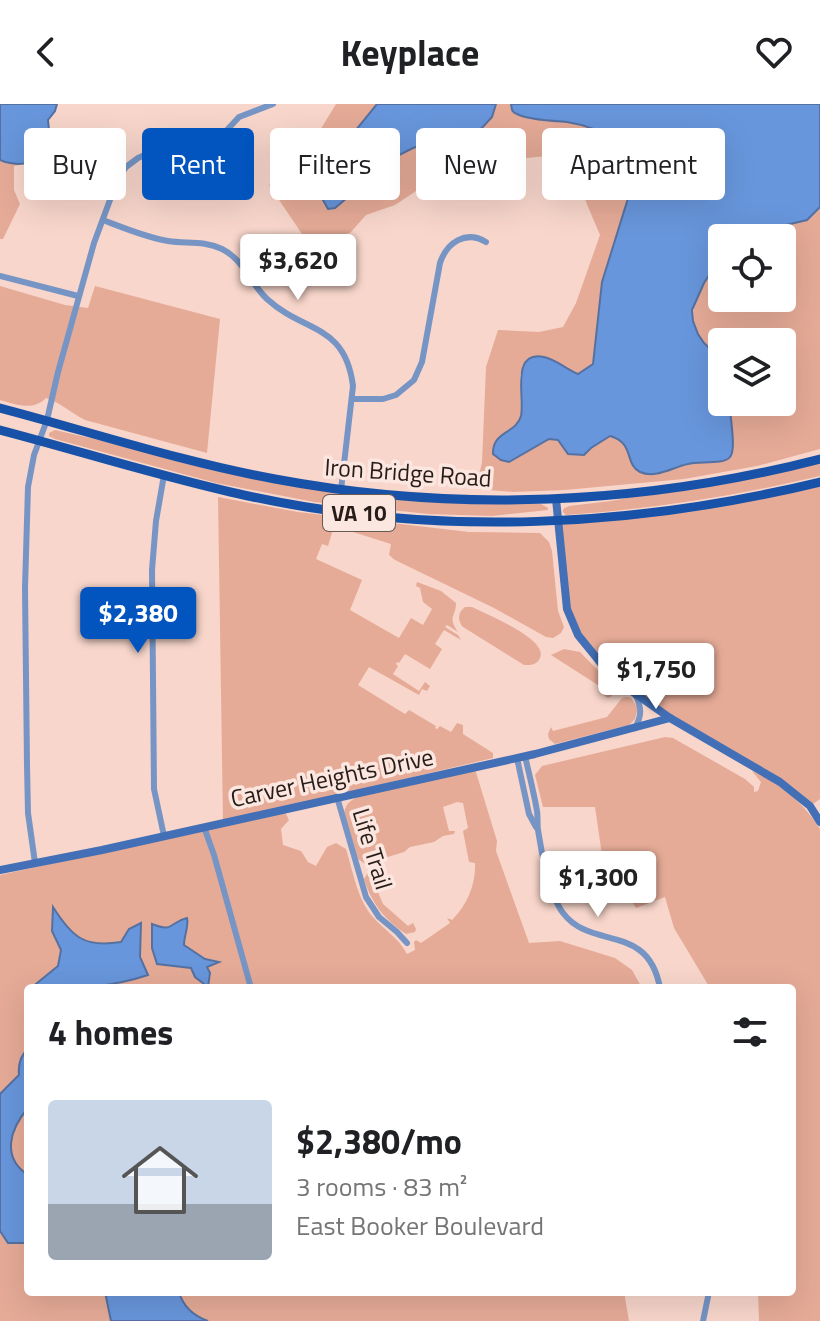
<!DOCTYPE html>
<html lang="en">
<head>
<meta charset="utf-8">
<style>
	:root { --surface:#fff; --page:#f6f6f6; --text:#202124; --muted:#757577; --accent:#0254be }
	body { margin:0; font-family:"Titillium Web",sans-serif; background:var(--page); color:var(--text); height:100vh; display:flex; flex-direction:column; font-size:30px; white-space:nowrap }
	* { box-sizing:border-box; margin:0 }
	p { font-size:26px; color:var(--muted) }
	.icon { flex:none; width:44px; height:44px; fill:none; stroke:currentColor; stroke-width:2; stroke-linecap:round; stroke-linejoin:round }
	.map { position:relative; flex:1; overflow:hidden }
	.details { position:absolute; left:24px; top:880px; width:772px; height:312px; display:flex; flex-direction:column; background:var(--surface); border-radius:8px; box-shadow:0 8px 32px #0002 }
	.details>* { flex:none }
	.banner { position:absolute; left:24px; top:24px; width:772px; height:72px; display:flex; gap:16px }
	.controls { position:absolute; left:708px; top:120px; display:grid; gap:16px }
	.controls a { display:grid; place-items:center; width:88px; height:88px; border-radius:8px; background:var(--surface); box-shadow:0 8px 32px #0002; font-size:40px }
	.price { position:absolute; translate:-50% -68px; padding:0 18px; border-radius:8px; background:#fff; color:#222; font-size:26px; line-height:52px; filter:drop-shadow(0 2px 4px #0008) }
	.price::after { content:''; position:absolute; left:50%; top:48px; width:24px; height:18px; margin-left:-12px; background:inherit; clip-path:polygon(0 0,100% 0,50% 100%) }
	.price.current { background:var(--accent); color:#fff }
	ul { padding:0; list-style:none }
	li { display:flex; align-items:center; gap:24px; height:200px; padding:0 24px }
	li span { display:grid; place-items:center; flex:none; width:224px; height:160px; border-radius:8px; color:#555 }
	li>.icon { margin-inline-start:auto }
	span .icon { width:96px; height:96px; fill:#fffc; stroke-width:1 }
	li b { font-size:34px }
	h2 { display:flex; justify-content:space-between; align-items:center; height:96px; padding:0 24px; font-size:34px }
	.pill { padding:0 28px; border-radius:8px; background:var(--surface); box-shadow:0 8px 32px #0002; font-size:28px; line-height:72px }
	.pill.current { background:var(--accent); color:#fff }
	header { display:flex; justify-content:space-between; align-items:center; height:104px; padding:0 24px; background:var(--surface); font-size:36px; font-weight:700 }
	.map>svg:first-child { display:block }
</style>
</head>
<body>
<header><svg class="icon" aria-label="back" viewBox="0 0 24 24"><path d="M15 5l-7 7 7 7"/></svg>Keyplace<svg class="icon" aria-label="heart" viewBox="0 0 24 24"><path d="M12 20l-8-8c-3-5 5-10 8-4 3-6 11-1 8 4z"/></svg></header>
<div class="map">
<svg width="820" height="1217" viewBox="0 0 820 1217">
	<rect width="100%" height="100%" fill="#f8d6cb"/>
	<g fill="#e5ab97">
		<path d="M336,0h41l-26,32 -16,33v39l13,-11 28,-16 5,-12 13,-12 19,-9 15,-5 37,-6 27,-20 4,-13h15c1,5 0,8 6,10 11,6 37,7 51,8 30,5 67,22 66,57l-32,103 -9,82 -15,10 -11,-5 -11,-8 -36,13 1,41 -4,8 -8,39 40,-23 41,9 20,-12c23,7 14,20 26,33 13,13 36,-1 49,-4 6,-2 13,-2 19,-4 10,-3 20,-9 29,-13l-3,-46h52v-60h-60v18c-6,-6 -13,-11 -19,-18 -24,-30 2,-60 19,-86v42h60v-60h-37l24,-9 38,-9 13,-13v242l-63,17 -73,13 -119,11 -52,2 -38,-3 7,-26 4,-96 12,-37 41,2 24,-5 13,-24 24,-68 -14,-33 -8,-34 -30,-12 -93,9 -60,40 -29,10 -16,18 -33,10 -13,-6 -35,-52 39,-35z"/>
		<polygon points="0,56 7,59 24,60 14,62 14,86 20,100 3,135 0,135"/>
		<path d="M0,182l65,19 23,3 7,-22 125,33 -13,134 -122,-33c-14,-7 -24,-17 -39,-22 -13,13 -29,7 -46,2z"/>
		<polygon points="55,326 308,384 541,400 548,404 548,406 492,412 429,410 314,398 216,379 55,335 49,332 49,329"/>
		<path d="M820,358v14c-84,20 -168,33 -254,39l-3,-3v-3l6,-3 42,-5z"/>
		<polygon points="820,379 820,695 810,702 803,694 664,609 614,573 579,530 569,506 560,419 634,413"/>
		<path d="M218,393l80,15 171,20 71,1 9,9 3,9 6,60 6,16 -3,6 -8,5 -7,-1 -52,-29 -99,-48 -6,-5 2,-11 -57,-18 -6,20 -6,-2 -6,15 46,21 -12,30 49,28 12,-20 12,7 9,-16 -9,-7 -3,-14 -4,-2 1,-4 24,9 15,12c0,14 -9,13 2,29l-11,-7 -2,2 13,8 3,5 -17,-10 -9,14 7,5 -12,20 -25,-15 -6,9 -2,-1 -1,2 2,2 -5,8 26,17 6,-9 5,4 -3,5 -5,-2 -3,6 -50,-28 -11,18 47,29 4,-4 27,16 -1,2 2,1 3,-3 11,6 6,-9 6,2v9l30,19v5l-270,64z"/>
		<path d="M465,503h7c13,7 77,32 68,51 -3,7 -9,7 -16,7l-61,-38c-6,-7 -5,-15 2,-20z"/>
		<polygon points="564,545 580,548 612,581 612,592 608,594 603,591 601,583 551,551"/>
		<polygon points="627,593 631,594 638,604 635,615 629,621 555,640 549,635 548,630 551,623 553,627 607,613 622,594"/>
		<path d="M665,633l8,1 72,41 9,8v5l4,-1 3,-9 -9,-11c29,13 50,30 68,58v492h-61l-1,-29h34v-304h-82l-36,-60 -9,-31 -29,11 -34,-53 -7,-48h-52l-8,-32 7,-9z"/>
		<path d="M475,665l22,72 -1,10 33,92 31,-2 55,17 17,12 10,18h-614v304h596l5,29h-629v-446l285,-63 4,8 -8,9 2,16 18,6 7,11 8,4 11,-19 9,-4 10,6c7,22 11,49 26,67 12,14 26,21 35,38l8,-4 -1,-8 2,-2 5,3 29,-20 -3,-5 5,2c15,-15 24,-35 23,-57l-6,-1 -6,-31 5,-3 -5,-25 -6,-1 -14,5 6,24h6l-1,3 -11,2 -9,6 -24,5 -6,5 -39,12 -7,-5 -14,-46c2,-12 10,-14 20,-19z"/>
		<path d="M369,767h7l2,4 -6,3 11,26 25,22 5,-3 3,6 -1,3 -9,2c-21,-14 -34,-30 -42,-55z"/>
	</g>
	<g fill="#6896dc" stroke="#5571a1" stroke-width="2">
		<path d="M0,0h57l-2,7 -7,9 3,29 -6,11c-15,3 -30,7 -45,0z"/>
		<polygon points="377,0 496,0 492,13 482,24 465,33 428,39 413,44 395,53 381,65 376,76 348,93 335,104 328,105 318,87 335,65 351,32"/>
		<path d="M511,0h309v103l-13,13 -38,9 -24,9h-23v18l-18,27 -12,27 1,11 5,13 6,9 18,17v42h8c-1,12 7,47 0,55 -6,8 -31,4 -42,7 -15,3 -32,15 -48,8 -16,-8 -5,-29 -30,-36l-19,12 -7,7 -16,-1 -10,-14 -9,-1 -40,23 -8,-2 -8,-6c-1,-23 23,-20 28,-38 4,-18 -11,-66 23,-59 13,3 22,12 34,17l15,-10 9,-82 32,-103c1,-35 -36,-52 -67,-57 -13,-1 -39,-2 -50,-8 -6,-2 -5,-5 -6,-10z"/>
		<path d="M53,803c19,30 31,41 68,35l8,-13 12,-6 -1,34 8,18c-42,14 -74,13 -117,13l27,-22 3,-16 -9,-19z"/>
		<path d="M187,814c2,8 -3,18 -3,27l21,14 14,3 -12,5 3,6 -2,14 -13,-10 -4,-9 -34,-4 -5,-16v-24c23,9 17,-2 35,-6z"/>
		<path d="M28,945v59c-18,21 -27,49 0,67v68h-20l-8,-12v-137l19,-19c-1,-10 1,-19 9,-26z"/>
		<path d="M105,1188h74c4,14 15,24 29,29h-97z"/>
	</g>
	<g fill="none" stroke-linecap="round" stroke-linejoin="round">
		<g stroke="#7695c5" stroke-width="6">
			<path d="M103,116c21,8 42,17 65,21 18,3 36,-1 54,8 21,10 28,34 45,50 37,34 78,24 86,87l-12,104"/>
			<polyline points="0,172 78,192"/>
			<path d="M352,295h31l13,-4 18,-15 8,-18 18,-99c7,-21 26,-33 46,-21"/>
			<path d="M635,624c7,-13 7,-20 0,-34"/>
			<path d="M525,652c4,18 9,37 12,55 1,6 0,13 1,19 3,21 12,66 25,83 29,38 85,9 97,75"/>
			<polyline points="517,654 529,710 536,723"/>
			<polyline points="337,693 366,793 379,813 397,828 407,839"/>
			<polyline points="204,723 214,751 251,884"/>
			<polyline points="164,732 154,685 152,466 156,417 164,371"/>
			<polyline points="35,759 28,709 27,661 25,484 28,383 34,351 47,316 58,268 94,139 117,77 126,63 138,54 156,46 203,45 215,39 239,13 273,0"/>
			<polyline points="703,1217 709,1188"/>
		</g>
		<g stroke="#426fb5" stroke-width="8">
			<polyline points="556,395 567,505 578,531 613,574 670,614 780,678 810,702 820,718"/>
			<polyline points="0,766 102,746 535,650 670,614"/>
		</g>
		<g stroke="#1852a8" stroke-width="9">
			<path d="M0,304c91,24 182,54 275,71 181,34 367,26 545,-20"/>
			<path d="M0,326c84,22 168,49 253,67 187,40 382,30 567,-15"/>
		</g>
	</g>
	<g text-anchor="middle" stroke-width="7" stroke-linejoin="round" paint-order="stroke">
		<rect fill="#fbe7e0" stroke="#675954" stroke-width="2" x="323" y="391" width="72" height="36" rx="6"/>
		<g font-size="22" font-weight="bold" fill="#281c18">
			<text x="359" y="417">VA 10</text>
		</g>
		<g font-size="24" fill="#281c18" stroke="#fbe7e0">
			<text transform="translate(408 369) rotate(4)" y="8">Iron Bridge Road</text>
			<text transform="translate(332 674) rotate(-12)" y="8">Carver Heights Drive</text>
			<text transform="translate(372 745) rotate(73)" y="8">Life Trail</text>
		</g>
	</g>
</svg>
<div class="controls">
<a><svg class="icon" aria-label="locate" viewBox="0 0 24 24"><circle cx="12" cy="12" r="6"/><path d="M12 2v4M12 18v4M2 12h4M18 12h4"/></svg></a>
<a><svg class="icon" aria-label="layers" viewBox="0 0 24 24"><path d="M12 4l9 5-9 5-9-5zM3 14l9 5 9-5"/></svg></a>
</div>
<b class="price" style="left:298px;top:198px">$3,620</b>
<b class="price current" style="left:138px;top:551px">$2,380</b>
<b class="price" style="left:656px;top:607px">$1,750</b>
<b class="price" style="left:598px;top:815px">$1,300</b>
<div class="banner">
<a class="pill">Buy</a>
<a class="pill current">Rent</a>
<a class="pill">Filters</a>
<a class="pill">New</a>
<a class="pill">Apartment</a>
</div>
<section class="details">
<h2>4 homes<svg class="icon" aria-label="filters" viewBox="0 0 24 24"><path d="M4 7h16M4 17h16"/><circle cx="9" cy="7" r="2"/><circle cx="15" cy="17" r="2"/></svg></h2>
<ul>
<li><span style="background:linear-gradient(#c9d6e8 65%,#9aa5b1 0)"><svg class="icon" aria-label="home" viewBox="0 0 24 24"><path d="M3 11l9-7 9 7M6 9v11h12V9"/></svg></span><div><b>$2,380/mo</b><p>3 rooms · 83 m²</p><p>East Booker Boulevard</p></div></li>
</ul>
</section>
</div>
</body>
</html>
